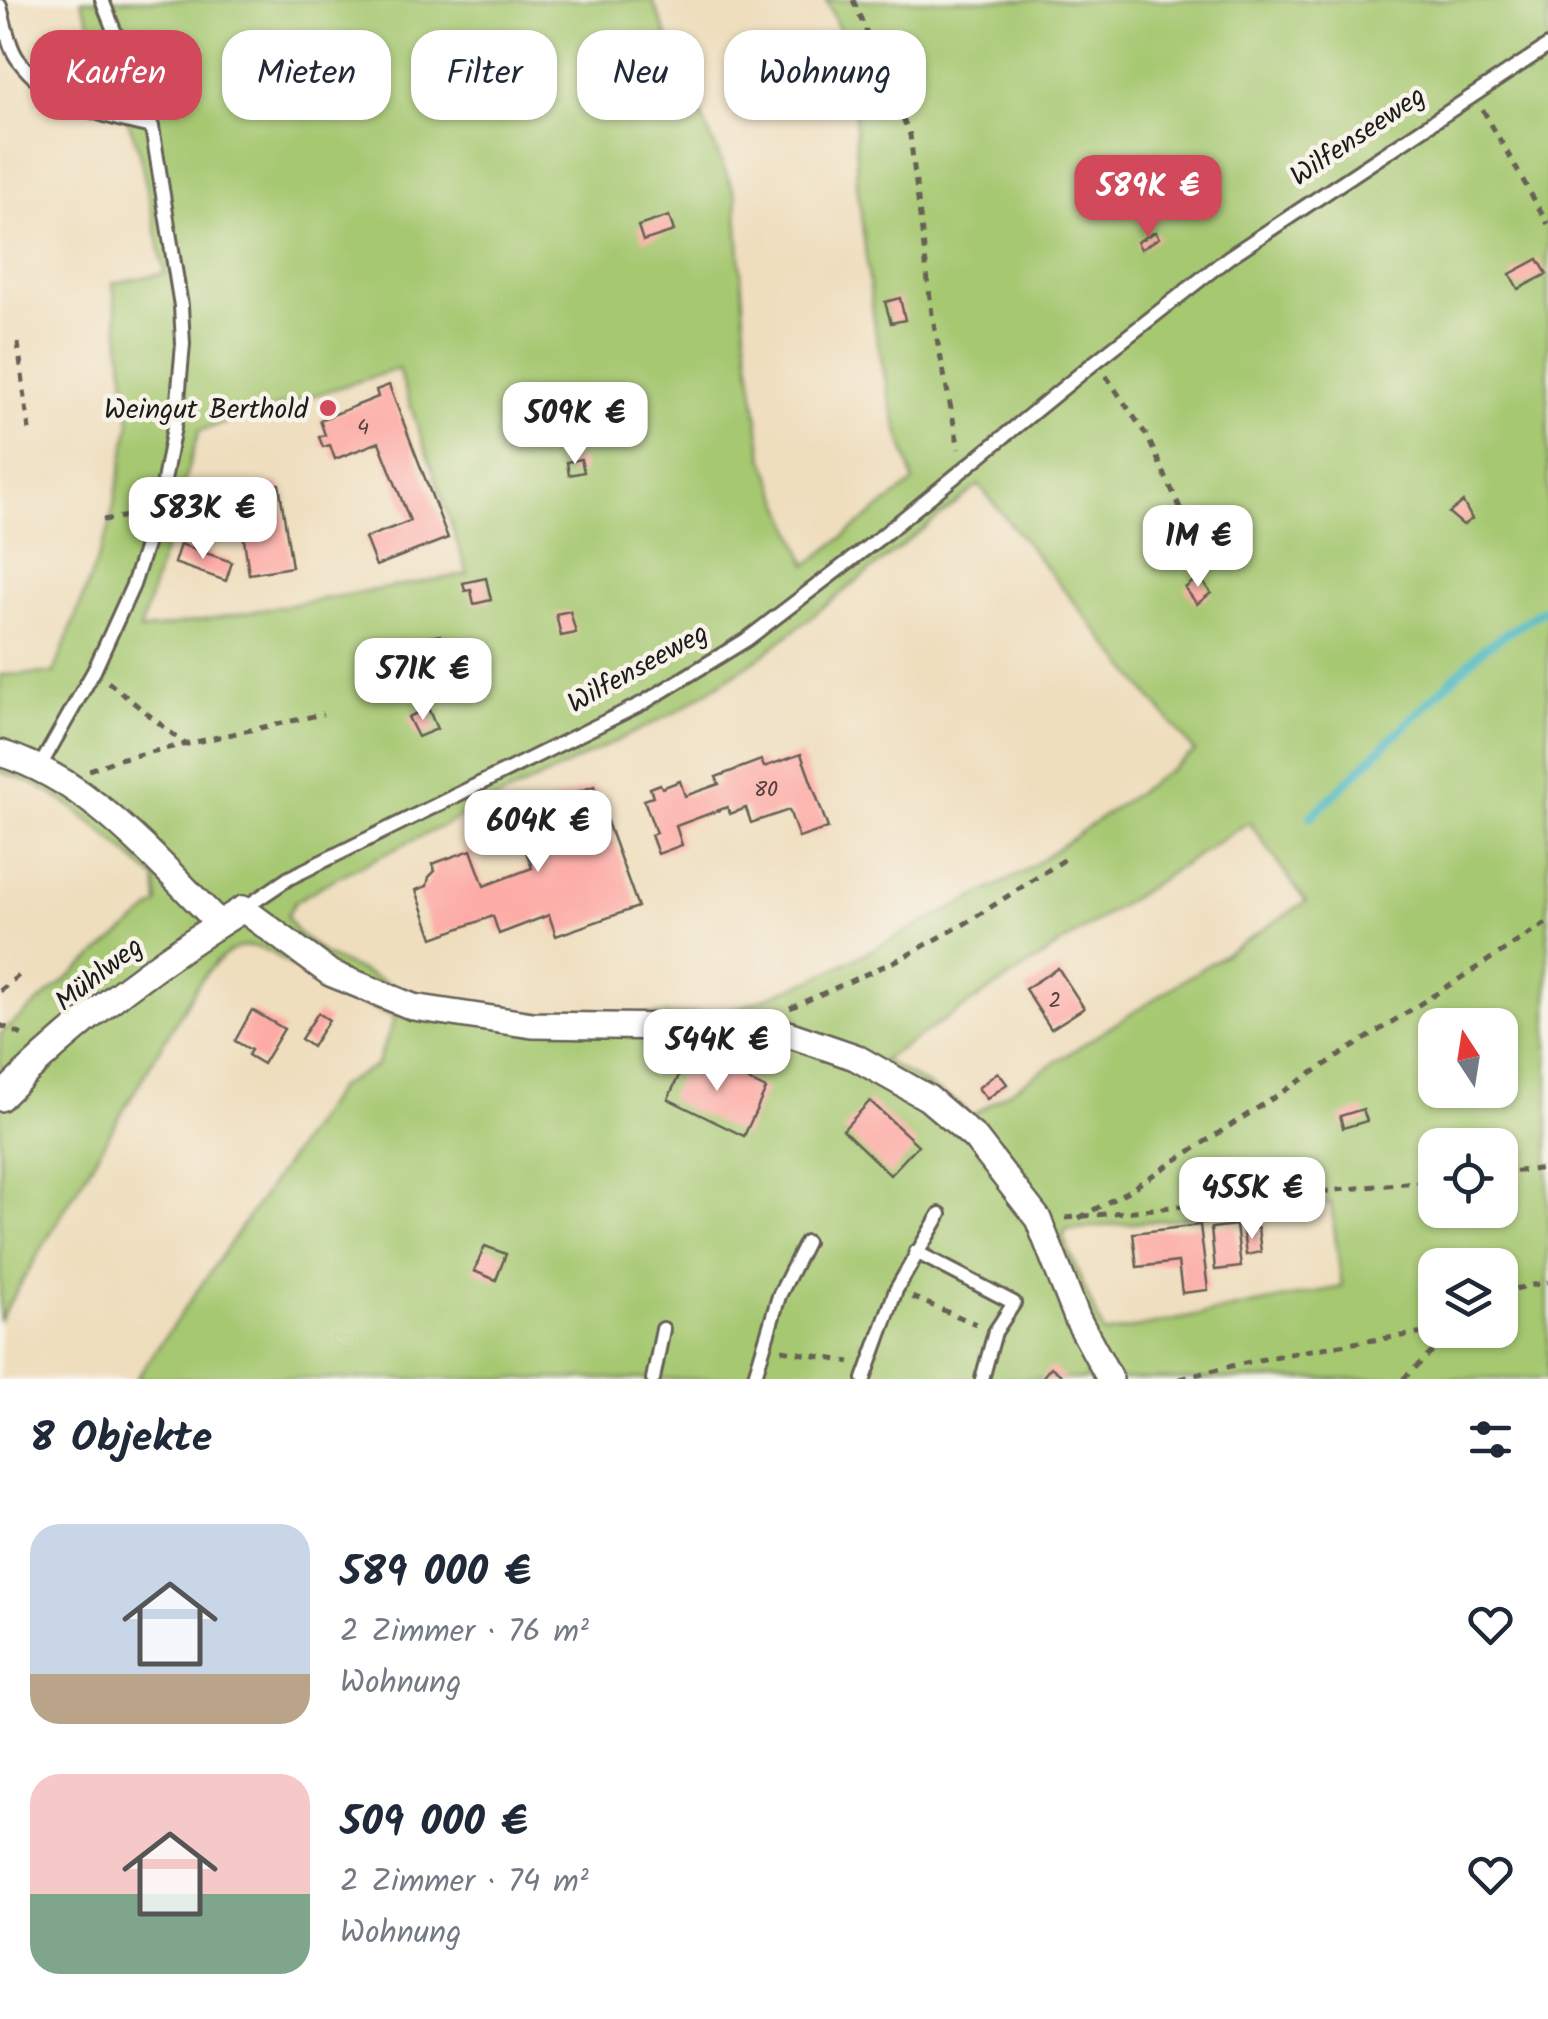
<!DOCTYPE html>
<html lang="de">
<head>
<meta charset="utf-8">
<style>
	:root { --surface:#fff; --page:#f6f6f7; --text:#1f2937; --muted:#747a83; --accent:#d1495b }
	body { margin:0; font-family:Kalam,sans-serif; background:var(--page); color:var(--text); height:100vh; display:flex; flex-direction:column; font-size:38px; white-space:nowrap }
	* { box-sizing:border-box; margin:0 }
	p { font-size:32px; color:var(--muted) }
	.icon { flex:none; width:55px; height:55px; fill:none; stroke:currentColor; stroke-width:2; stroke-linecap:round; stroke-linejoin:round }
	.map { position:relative; height:1379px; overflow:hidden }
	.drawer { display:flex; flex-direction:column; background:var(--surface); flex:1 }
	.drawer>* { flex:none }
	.guide { position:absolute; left:30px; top:30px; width:1000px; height:90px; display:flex; gap:20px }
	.needle { width:65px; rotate:348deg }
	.fabs { position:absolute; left:1418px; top:1008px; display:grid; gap:20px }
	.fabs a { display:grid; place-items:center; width:100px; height:100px; border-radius:20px; background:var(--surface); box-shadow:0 2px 8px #0004; font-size:50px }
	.price { position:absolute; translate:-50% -85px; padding:0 22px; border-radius:20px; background:#fff; color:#222; font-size:32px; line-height:65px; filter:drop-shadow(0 2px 5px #0008) }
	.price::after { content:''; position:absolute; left:50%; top:60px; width:30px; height:22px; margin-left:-15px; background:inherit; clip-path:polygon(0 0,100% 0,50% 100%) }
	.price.active { background:var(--accent); color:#fff }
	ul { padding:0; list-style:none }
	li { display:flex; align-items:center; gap:30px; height:250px; padding:0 30px }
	li span { display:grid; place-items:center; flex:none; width:280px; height:200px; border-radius:30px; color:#555 }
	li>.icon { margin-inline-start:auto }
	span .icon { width:120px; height:120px; fill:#fffc; stroke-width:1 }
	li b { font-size:42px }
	h2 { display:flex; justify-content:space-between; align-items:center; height:120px; padding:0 30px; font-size:42px }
	.pill { padding:0 35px; border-radius:30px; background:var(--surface); box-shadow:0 2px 8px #0004; font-size:35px; line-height:90px }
	.pill.active { background:var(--accent); color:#fff }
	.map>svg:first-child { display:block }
</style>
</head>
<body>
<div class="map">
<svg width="1548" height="1379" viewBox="0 0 1548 1379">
	<rect width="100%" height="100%" fill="#f7f3e8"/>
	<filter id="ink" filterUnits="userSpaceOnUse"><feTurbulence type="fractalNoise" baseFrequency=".01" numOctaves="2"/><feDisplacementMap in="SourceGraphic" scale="20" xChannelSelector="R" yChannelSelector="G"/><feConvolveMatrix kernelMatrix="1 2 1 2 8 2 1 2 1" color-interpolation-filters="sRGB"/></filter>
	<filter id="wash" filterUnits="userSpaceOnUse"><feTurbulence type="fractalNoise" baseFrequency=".0048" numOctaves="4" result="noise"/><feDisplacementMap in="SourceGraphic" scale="40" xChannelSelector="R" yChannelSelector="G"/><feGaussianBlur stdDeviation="2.25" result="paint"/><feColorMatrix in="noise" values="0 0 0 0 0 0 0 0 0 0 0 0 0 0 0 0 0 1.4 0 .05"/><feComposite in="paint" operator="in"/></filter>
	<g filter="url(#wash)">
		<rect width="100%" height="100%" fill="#efdebe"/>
		<path fill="#a6c871" stroke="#617246" stroke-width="2.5" fill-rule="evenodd" d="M81,0h571l84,196 9,134 18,126 44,109 107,-83 -22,-72 -17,-81 -18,-146 -4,-123 -27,-60h722v1379h-1412l203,-293 37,-20 19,-48c-23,-12 -51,-19 -73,-32 -53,-33 -75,-69 -124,-2l-198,335v-285l158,-130 -2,-25c-47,-40 -94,-92 -156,-107v-97l54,-2 55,-144 21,-106 -17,-140 52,-10 -27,-126zM398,369l70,205 -328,57 59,-200zM979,485l216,267 -173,121 -210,107 -73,28 -62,7h-145l-112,-17 -95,-43 -29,-24 -9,-14 8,-15 35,-21 346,-169 83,-54zM1249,822l57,80 -335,214 -13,-13 -75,-43zM1435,1025h65v65h-65zM1435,1145h65v65h-65zM1331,1203l11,84 -238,47 -41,-96 3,-8zM1435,1265h65v65h-65z"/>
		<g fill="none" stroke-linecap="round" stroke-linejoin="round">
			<polyline stroke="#49b8c1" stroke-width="9" points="1311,817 1484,648 1548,607"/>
		</g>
		<g id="blocks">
			<g fill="#fdaba6">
				<polygon points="669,216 674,231 643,241 638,226"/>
				<polygon points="1155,232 1159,238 1141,249 1137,242"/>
				<polygon points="1538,259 1547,274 1518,289 1510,274"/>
				<polygon points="900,298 905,320 891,323 885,302"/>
				<polygon points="389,385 448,538 376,566 365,538 410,521 379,442 335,459 330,445 323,447 319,437 325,435 320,420 378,397 376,390"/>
				<polygon points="617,386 620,405 609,407 605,388"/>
				<polygon points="581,459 584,472 569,475 567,462"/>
				<polygon points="279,484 292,567 249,574 237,490"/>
				<polygon points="1463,502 1472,519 1463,525 1449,513"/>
				<polygon points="180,544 232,562 226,581 174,563"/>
				<polygon points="1199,577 1211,593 1197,604 1185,588"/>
				<polygon points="486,578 491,600 474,604 471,590 465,591 463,583"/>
				<polygon points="570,611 576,633 561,636 556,614"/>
				<polygon points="440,635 444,653 416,658 412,640"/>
				<polygon points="428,708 437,729 418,737 408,717"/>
				<polygon points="801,754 828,828 799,838 789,810 751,823 746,808 730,814 727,807 676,826 682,845 658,854 651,835 656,833 644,800 653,797 650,788 660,784 662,788 680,781 685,796 719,784 716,777 761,760 764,767"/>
				<polygon points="594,786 638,907 556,936 549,915 499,934 493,916 433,938 416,890 427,886 429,877 435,871 432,864 471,850 484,886 532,868 513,815"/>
				<polygon points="1058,968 1084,1008 1051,1029 1025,989"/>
				<polygon points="252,1010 284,1029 263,1064 248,1055 251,1050 235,1041"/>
				<polygon points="318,1013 329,1020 312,1047 301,1039"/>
				<polygon points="690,1052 766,1089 744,1136 668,1099"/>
				<polygon points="998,1072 1007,1084 987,1099 978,1088"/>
				<polygon points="870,1101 918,1145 890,1175 843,1130"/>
				<polygon points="1363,1109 1367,1121 1343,1128 1340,1116"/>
				<polygon points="1200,1225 1208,1290 1182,1293 1178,1262 1137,1267 1133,1233"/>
				<polygon points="1236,1225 1241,1267 1215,1270 1211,1228"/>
				<polygon points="1258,1228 1261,1252 1246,1255 1243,1231"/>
				<polygon points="485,1246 506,1254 496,1280 474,1271"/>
				<polygon points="1051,1367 1066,1379 1041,1379"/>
			</g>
		</g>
	</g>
	<g filter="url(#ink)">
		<use href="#blocks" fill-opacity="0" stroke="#666055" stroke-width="2.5"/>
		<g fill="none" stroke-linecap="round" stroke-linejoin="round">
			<g stroke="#666055" stroke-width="18">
				<g id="service">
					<path d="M0,6c4,15 8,39 17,52 32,45 84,58 135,69"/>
					<polyline points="39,768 94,671 133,585 160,502 177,411 183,344 181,306 152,127 102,0"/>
					<polyline points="243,909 289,878 643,703 746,640 882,536 1095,362 1229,257 1548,46"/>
					<polyline points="916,1252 1014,1303 995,1332 982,1379"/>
					<polyline points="653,1379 663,1329"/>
					<polyline points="754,1379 779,1296 806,1242"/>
					<polyline points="864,1379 896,1290 940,1214"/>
				</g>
			</g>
			<g stroke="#666055" stroke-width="30">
				<g id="minor">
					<path d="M0,753c92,28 153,105 219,170"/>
					<path d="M0,1098c73,-73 155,-135 243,-189l87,64 83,34 119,18 215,3 38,5 70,24 73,41 47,40 63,81 40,101 32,59"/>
				</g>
			</g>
			<g stroke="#666055" stroke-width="5" stroke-dasharray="8 8" stroke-linecap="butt">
				<polyline points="853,0 910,135 932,314 959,449"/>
				<polyline points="1483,110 1548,224"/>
				<polyline points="18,343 30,438"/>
				<polyline points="1106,376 1147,436 1188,525"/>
				<polyline points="131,417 160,413"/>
				<polyline points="103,520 134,515"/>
				<polyline points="108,682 185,744"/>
				<polyline points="89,770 119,759 323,714"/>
				<polyline points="0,991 24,971"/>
				<polyline points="790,1008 902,958 966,923 1067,858"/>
				<polyline points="0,1025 29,1038"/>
				<polyline points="1500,1173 1548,1168"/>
				<polyline points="1066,1218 1435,1180"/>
				<polyline points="1079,1218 1128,1191 1548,922"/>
				<polyline points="1500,1292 1548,1282"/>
				<polyline points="912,1297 976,1324"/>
				<polyline points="782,1350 850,1362"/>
				<path d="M1180,1379c87,-24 179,-38 269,-49"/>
				<polyline points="1403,1379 1456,1330"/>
			</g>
			<use href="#service" stroke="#fff" stroke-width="12"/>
			<use href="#minor" stroke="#fff" stroke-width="25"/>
		</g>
	</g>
	<circle fill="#d1495b" stroke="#f7f3e8" stroke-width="4" cx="328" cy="408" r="10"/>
	<g text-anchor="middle" stroke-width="9" stroke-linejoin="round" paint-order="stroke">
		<g font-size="22" fill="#54403e">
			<text x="363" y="434">4</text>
			<text x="766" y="796">80</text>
			<text x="1055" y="1007">2</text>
		</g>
		<g font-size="28" fill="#1c1c1c" stroke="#f7f3e8">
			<text transform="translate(1357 135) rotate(-34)" y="10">Wilfenseeweg</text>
			<text transform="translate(637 667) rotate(-29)" y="10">Wilfenseeweg</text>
			<text transform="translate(98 973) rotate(-38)" y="10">Mühlweg</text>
		</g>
		<g font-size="28" fill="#1c1c1c" stroke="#f7f3e8" text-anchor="end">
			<text x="308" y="418">Weingut Berthold</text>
		</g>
	</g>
</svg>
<div class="fabs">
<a><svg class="needle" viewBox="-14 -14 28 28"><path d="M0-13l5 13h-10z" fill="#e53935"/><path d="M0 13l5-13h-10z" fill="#747a83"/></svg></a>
<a><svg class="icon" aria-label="locate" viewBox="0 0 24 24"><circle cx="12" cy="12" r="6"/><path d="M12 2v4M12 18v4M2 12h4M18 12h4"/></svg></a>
<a><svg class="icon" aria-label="layers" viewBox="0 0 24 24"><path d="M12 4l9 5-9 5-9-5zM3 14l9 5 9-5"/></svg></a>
</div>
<b class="price active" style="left:1148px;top:240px">589K €</b>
<b class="price" style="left:575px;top:467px">509K €</b>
<b class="price" style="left:203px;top:562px">583K €</b>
<b class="price" style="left:1198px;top:590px">1M €</b>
<b class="price" style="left:423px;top:723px">571K €</b>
<b class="price" style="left:538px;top:875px">604K €</b>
<b class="price" style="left:717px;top:1094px">544K €</b>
<b class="price" style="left:1252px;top:1242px">455K €</b>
<div class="guide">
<a class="pill active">Kaufen</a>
<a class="pill">Mieten</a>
<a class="pill">Filter</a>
<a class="pill">Neu</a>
<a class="pill">Wohnung</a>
</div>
</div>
<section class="drawer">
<h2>8 Objekte<svg class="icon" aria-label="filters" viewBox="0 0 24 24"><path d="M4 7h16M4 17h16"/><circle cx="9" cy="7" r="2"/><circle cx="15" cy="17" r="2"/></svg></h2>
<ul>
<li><span style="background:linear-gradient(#c9d6e8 75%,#b9a48a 0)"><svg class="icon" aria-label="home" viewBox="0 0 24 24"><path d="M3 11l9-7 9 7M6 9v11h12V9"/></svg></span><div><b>589 000 €</b><p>2 Zimmer · 76 m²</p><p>Wohnung</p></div><svg class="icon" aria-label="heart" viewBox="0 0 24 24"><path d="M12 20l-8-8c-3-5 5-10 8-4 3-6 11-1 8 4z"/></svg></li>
<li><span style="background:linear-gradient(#f6c9c9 60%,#7fa58c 0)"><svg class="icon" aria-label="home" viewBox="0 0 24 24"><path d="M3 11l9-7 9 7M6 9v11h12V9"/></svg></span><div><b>509 000 €</b><p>2 Zimmer · 74 m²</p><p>Wohnung</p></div><svg class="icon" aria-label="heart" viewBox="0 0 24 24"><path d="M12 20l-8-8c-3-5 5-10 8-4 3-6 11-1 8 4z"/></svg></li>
</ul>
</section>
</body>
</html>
